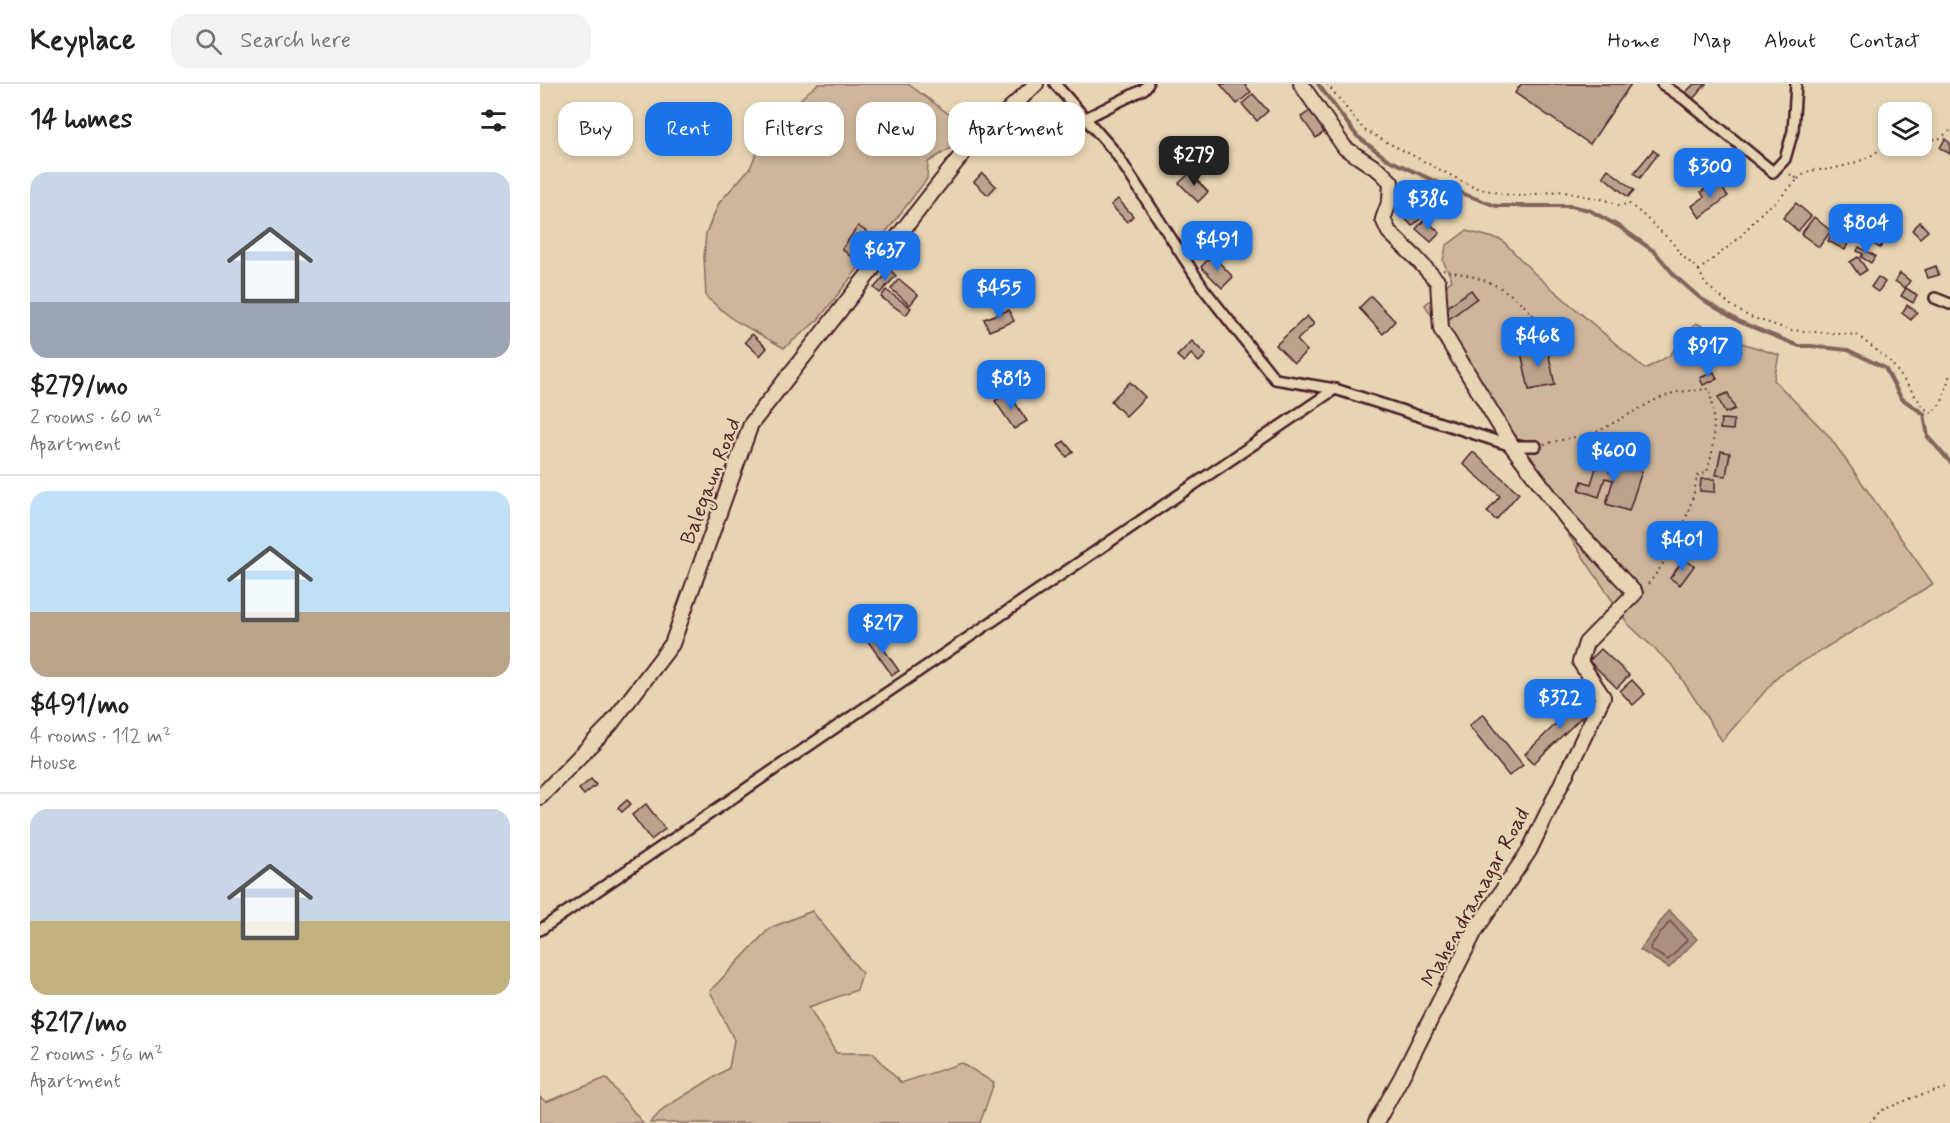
<!DOCTYPE html>
<html lang="en">
<head>
<meta charset="utf-8">
<style>
	:root { --surface:#fff; --page:#f2f2f2; --text:#222; --muted:#767676; --line:#e0e0e0; --accent:#1a73e8 }
	body { margin:0; font-family:Mynerve,sans-serif; background:var(--page); color:var(--text); height:100vh; display:flex; flex-direction:column; font-size:22px; white-space:nowrap }
	* { box-sizing:border-box; margin:0 }
	p { font-size:20px; color:var(--muted) }
	.icon { flex:none; width:33px; height:33px; fill:none; stroke:currentColor; stroke-width:2; stroke-linecap:round; stroke-linejoin:round }
	.map { position:relative; flex:1; overflow:hidden }
	.panel { display:flex; flex-direction:column; background:var(--surface); width:540px }
	.panel>* { flex:none }
	.top-card { position:absolute; left:18px; top:18px; width:570px; height:54px; display:flex; gap:12px }
	.fabs { position:absolute; left:1338px; top:18px; display:grid; gap:12px }
	.fabs a { display:grid; place-items:center; width:54px; height:54px; border-radius:12px; background:var(--surface); box-shadow:0 3px 9px #0003; font-size:30px }
	.price { position:absolute; translate:-50% -51px; padding:0 14px; border-radius:12px; background:var(--accent); color:#fff; font-size:20px; line-height:39px; filter:drop-shadow(0 2px 3px #0008) }
	.price::after { content:''; position:absolute; left:50%; top:36px; width:18px; height:14px; margin-left:-9px; background:inherit; clip-path:polygon(0 0,100% 0,50% 100%) }
	.price.on { background:#222; color:#fff }
	ul { padding:0; list-style:none }
	li { display:grid; align-content:center; gap:12px; height:318px; padding:0 30px }
	li+li { border-top:2px solid var(--line) }
	li span { display:grid; place-items:center; height:186px; border-radius:18px; color:#555 }
	li>.icon { margin-inline-start:auto }
	span .icon { width:108px; height:108px; fill:#fffc; stroke-width:1 }
	li b { font-size:26px }
	h2 { display:flex; justify-content:space-between; align-items:center; height:72px; padding:0 30px; font-size:26px }
	.chip { padding:0 21px; border-radius:18px; background:var(--surface); box-shadow:0 3px 9px #0003; font-size:21px; line-height:54px }
	.chip.on { background:var(--accent); color:#fff }
	header { display:flex; align-items:center; gap:36px; box-sizing:border-box; height:84px; padding:0 30px; background:var(--surface); border-bottom:2px solid var(--line) }
	header strong { font-size:28px }
	nav { display:flex; gap:33px; margin-inline-start:auto; font-size:21px }
	.search { width:420px; height:54px; background:var(--page); display:flex; align-items:center; gap:15px; box-sizing:border-box; padding:0 21px; border-radius:18px; color:var(--muted); font-size:22px }
	main { display:flex; flex:1; min-height:0 }
	.map>svg:first-child { display:block }
</style>
</head>
<body>
<header>
<strong>Keyplace</strong>
<div class="search"><svg class="icon" aria-label="search" viewBox="0 0 24 24"><circle cx="10" cy="10" r="6"/><path d="M15 15l6 6"/></svg>Search here</div>
<nav><a>Home</a><a>Map</a><a>About</a><a>Contact</a></nav>
</header>
<main>
<section class="panel">
<h2>14 homes<svg class="icon" aria-label="filters" viewBox="0 0 24 24"><path d="M4 7h16M4 17h16"/><circle cx="9" cy="7" r="2"/><circle cx="15" cy="17" r="2"/></svg></h2>
<ul>
<li><span style="background:linear-gradient(#c9d6e8 70%,#9aa5b1 0)"><svg class="icon" aria-label="home" viewBox="0 0 24 24"><path d="M3 11l9-7 9 7M6 9v11h12V9"/></svg></span><div><b>$279/mo</b><p>2 rooms · 60 m²</p><p>Apartment</p></div></li>
<li><span style="background:linear-gradient(#bfe0f5 65%,#b9a48a 0)"><svg class="icon" aria-label="home" viewBox="0 0 24 24"><path d="M3 11l9-7 9 7M6 9v11h12V9"/></svg></span><div><b>$491/mo</b><p>4 rooms · 112 m²</p><p>House</p></div></li>
<li><span style="background:linear-gradient(#c9d6e8 60%,#c2b280 0)"><svg class="icon" aria-label="home" viewBox="0 0 24 24"><path d="M3 11l9-7 9 7M6 9v11h12V9"/></svg></span><div><b>$217/mo</b><p>2 rooms · 56 m²</p><p>Apartment</p></div></li>
</ul>
</section>
<div class="map">
<svg width="1410" height="1039" viewBox="0 0 1410 1039">
	<rect width="100%" height="100%" fill="#e7d4b2"/>
	<filter id="ink" filterUnits="userSpaceOnUse"><feTurbulence type="fractalNoise" baseFrequency=".0167" numOctaves="2"/><feDisplacementMap in="SourceGraphic" scale="12" xChannelSelector="R" yChannelSelector="G"/><feConvolveMatrix kernelMatrix="1 2 1 2 8 2 1 2 1" color-interpolation-filters="sRGB"/></filter>
	<g filter="url(#ink)">
		<g fill="#ceb69c" stroke="#8c6a64" stroke-width="1.5">
			<polygon points="278,0 368,0 429,45 416,61 388,78 387,95 278,236 244,264 194,236 166,213 164,173 166,149 179,119 210,84 224,51 267,9"/>
			<polygon points="926,147 962,156 994,189 1105,285 1129,272 1156,239 1186,254 1239,271 1234,296 1289,352 1393,500 1239,591 1182,657 1134,583 1088,540 987,389 885,221 912,196 903,177 906,162"/>
			<polygon points="272,827 322,889 317,906 269,923 296,969 333,969 361,999 422,979 454,999 440,1039 110,1039 124,1024 189,984 194,956 170,907 230,844"/>
			<polygon points="66,994 103,1039 0,1039 0,1013 6,1018"/>
		</g>
		<polygon fill="#ab8f7f" stroke="#84625d" stroke-width="1.5" points="1129,826 1157,855 1129,884 1100,866"/>
		<g fill="none" stroke-linecap="round" stroke-linejoin="round">
			<polygon stroke="#714c4d" stroke-width="1.5" points="1130,837 1147,856 1128,876 1111,866 1110,863"/>
			<polyline stroke="#84625d" stroke-width="4" points="778,0 817,52 847,75 921,109 956,122 1031,122 1049,126 1080,143 1115,168 1136,193 1160,214 1200,238 1259,262 1271,262 1308,266 1345,284 1361,314 1384,330 1388,353 1410,378"/>
		</g>
		<g fill="#bba28d" stroke="#4a1f2b" stroke-width="1.5">
			<polygon points="680,0 704,0 711,8 697,20"/>
			<polygon points="981,0 1091,0 1050,60 975,9"/>
			<polygon points="1154,0 1166,0 1153,15 1146,8"/>
			<polygon points="713,10 728,27 717,37 702,20"/>
			<polygon points="770,27 785,47 776,54 761,33"/>
			<polygon points="1405,55 1410,59 1410,70 1400,64"/>
			<polygon points="1113,66 1118,70 1100,94 1094,89"/>
			<polygon points="1068,85 1094,106 1088,113 1063,92"/>
			<polygon points="442,89 456,102 448,111 434,98"/>
			<polygon points="650,89 668,108 658,118 639,99"/>
			<polygon points="1176,97 1188,112 1160,134 1152,122 1164,113 1161,108"/>
			<polygon points="578,115 593,132 587,138 571,121"/>
			<polygon points="1256,119 1271,132 1258,147 1243,134"/>
			<polygon points="870,125 880,135 872,142 863,132"/>
			<polygon points="1274,133 1291,147 1279,163 1261,150"/>
			<polygon points="885,135 900,149 891,158 876,145"/>
			<polygon points="1380,138 1388,147 1380,154 1372,146"/>
			<polygon points="1334,141 1348,151 1340,164 1325,155"/>
			<polygon points="318,142 333,152 314,175 302,165"/>
			<polygon points="1292,149 1309,157 1305,166 1288,157"/>
			<polygon points="1319,163 1335,172 1331,179 1321,173 1323,170 1317,167"/>
			<polygon points="672,171 693,193 682,204 661,183"/>
			<polygon points="1318,173 1327,186 1319,191 1310,178"/>
			<polygon points="1396,182 1399,191 1388,194 1385,186"/>
			<polygon points="350,186 356,192 340,209 334,204"/>
			<polygon points="1360,189 1370,197 1365,204 1355,197"/>
			<polygon points="1338,193 1345,198 1338,208 1331,203"/>
			<polygon points="359,195 378,211 370,221 351,205"/>
			<polygon points="1366,204 1377,211 1373,219 1361,212"/>
			<polygon points="346,206 371,224 366,231 341,213"/>
			<polygon points="931,206 937,214 909,235 903,226"/>
			<polygon points="831,212 855,237 843,250 819,224"/>
			<polygon points="1367,221 1377,228 1371,236 1362,229"/>
			<polygon points="469,226 474,237 449,247 444,235"/>
			<polygon points="767,232 774,240 757,256 767,267 754,279 736,261"/>
			<polygon points="212,250 227,264 220,272 205,258"/>
			<polygon points="652,257 666,271 659,278 651,270 644,278 637,272"/>
			<polygon points="1007,262 1015,301 989,306 981,268"/>
			<polygon points="1174,288 1177,295 1163,301 1160,294"/>
			<polygon points="590,298 605,313 586,332 571,317"/>
			<polygon points="468,308 487,337 474,345 455,317"/>
			<polygon points="1188,309 1195,325 1185,329 1178,313"/>
			<polygon points="1181,335 1194,336 1193,346 1180,345"/>
			<polygon points="524,357 533,368 527,373 518,362"/>
			<polygon points="1181,367 1190,369 1186,392 1176,391"/>
			<polygon points="933,368 979,409 956,436 947,428 960,412 923,380"/>
			<polygon points="1052,372 1072,378 1069,388 1075,390 1078,380 1102,387 1089,427 1066,420 1073,396 1065,394 1059,413 1039,406 1042,397 1051,400 1056,384 1049,381"/>
			<polygon points="1161,395 1175,395 1175,408 1160,407"/>
			<polygon points="1144,475 1154,482 1140,501 1130,494"/>
			<polygon points="334,551 359,587 352,591 327,556"/>
			<polygon points="1061,565 1089,591 1077,604 1049,577"/>
			<polygon points="1092,596 1105,610 1093,621 1080,607"/>
			<polygon points="1045,612 1054,621 994,679 985,670"/>
			<polygon points="943,630 983,681 969,692 929,642"/>
			<polygon points="51,695 56,701 44,711 39,705"/>
			<polygon points="87,716 91,720 82,728 78,724"/>
			<polygon points="106,720 125,745 111,756 92,731"/>
		</g>
		<g fill="none" stroke-linecap="round" stroke-linejoin="round">
			<g stroke="#4a1f2b" stroke-width="14">
				<g id="street">
					<polyline points="515,0 575,68 664,205 735,295 795,305"/>
					<polyline points="1122,0 1144,15 1233,88 1245,75 1253,47 1256,0"/>
					<polyline points="546,34 604,5 608,0"/>
					<polyline points="1395,214 1410,220"/>
					<polyline points="0,846 286,650 795,305 972,362 996,362"/>
				</g>
			</g>
			<g stroke="#4a1f2b" stroke-width="18">
				<g id="secondary">
					<polyline points="761,0 805,64 840,87 851,98 850,116 843,135 849,148 875,173 898,198 901,245 972,362 1031,440 1095,509 1046,559 1040,578 1063,613 989,767 935,847 862,992 836,1039"/>
					<polyline points="0,713 70,641 132,560 211,340 424,68 496,0"/>
				</g>
			</g>
			<g stroke="#4a1f2b" stroke-width="2" stroke-dasharray="1.5 4.5" stroke-linecap="butt">
				<polyline points="787,0 824,46 933,103 963,110 980,112 1019,107 1066,116 1081,122 1088,119 1101,129 1133,159 1140,170 1159,186 1198,155 1224,126 1236,118 1258,95 1246,88"/>
				<polyline points="1382,52 1397,56 1410,47"/>
				<path d="M1258,95c3,-3 8,-7 12,-8 4,-1 10,-1 14,-1 20,-3 59,-12 64,-34"/>
				<path d="M903,186c44,8 67,17 96,52l-2,13"/>
				<polyline points="1159,186 1165,200 1192,222 1208,232 1250,246 1317,251 1350,277 1384,324 1392,329 1402,318 1410,290"/>
				<path d="M1004,360l53,-12 58,-32 21,-8 34,-3 4,35 -2,29 -5,19 -10,4c-4,35 -28,86 -52,111"/>
				<polyline points="1330,1039 1340,1027 1372,1014 1410,1003"/>
			</g>
			<use href="#street" stroke="#e7d4b2" stroke-width="9"/>
			<use href="#secondary" stroke="#e7d4b2" stroke-width="14"/>
		</g>
	</g>
	<g text-anchor="middle" stroke-width="4.5" stroke-linejoin="round" paint-order="stroke">
		<g font-size="21" fill="#4a1f2b" stroke="#e7d4b2">
			<text transform="translate(170 397) rotate(-69)" y="7">Balegaun Road</text>
			<text transform="translate(935 813) rotate(-61)" y="7">Mahendranagar Road</text>
		</g>
	</g>
</svg>
<div class="fabs">
<a><svg class="icon" aria-label="layers" viewBox="0 0 24 24"><path d="M12 4l9 5-9 5-9-5zM3 14l9 5 9-5"/></svg></a>
</div>
<b class="price on" style="left:654px;top:103px">$279</b>
<b class="price" style="left:1170px;top:115px">$300</b>
<b class="price" style="left:888px;top:147px">$386</b>
<b class="price" style="left:1326px;top:171px">$804</b>
<b class="price" style="left:677px;top:188px">$491</b>
<b class="price" style="left:345px;top:198px">$637</b>
<b class="price" style="left:459px;top:236px">$455</b>
<b class="price" style="left:998px;top:284px">$468</b>
<b class="price" style="left:1168px;top:294px">$917</b>
<b class="price" style="left:471px;top:327px">$813</b>
<b class="price" style="left:1074px;top:399px">$600</b>
<b class="price" style="left:1142px;top:488px">$401</b>
<b class="price" style="left:343px;top:571px">$217</b>
<b class="price" style="left:1020px;top:646px">$322</b>
<div class="top-card">
<a class="chip">Buy</a>
<a class="chip on">Rent</a>
<a class="chip">Filters</a>
<a class="chip">New</a>
<a class="chip">Apartment</a>
</div>
</div>
</main>
</body>
</html>
